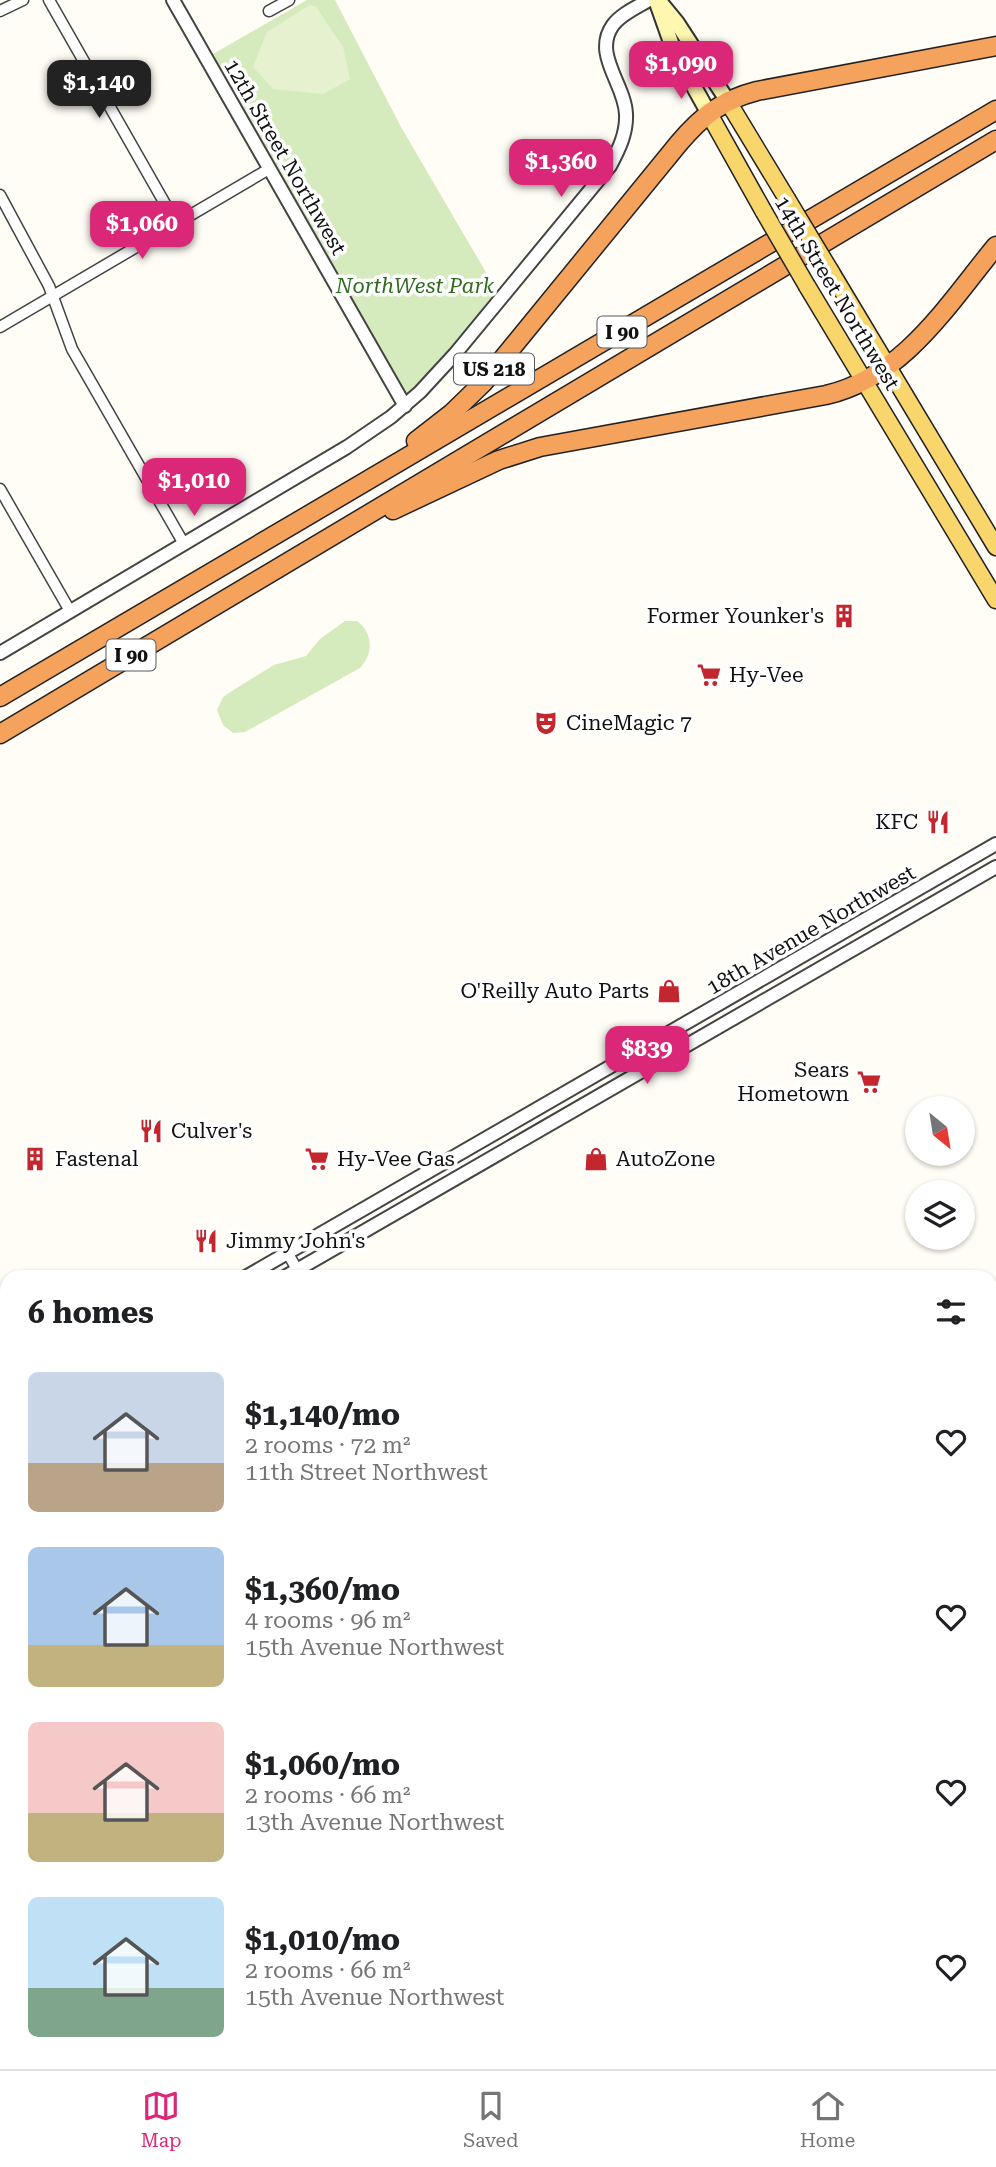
<!DOCTYPE html>
<html lang="en">
<head>
<meta charset="utf-8">
<style>
	:root { --surface:#fff; --page:#f6f6f6; --text:#202124; --muted:#757577; --line:#e0e0e0; --accent:#db2777 }
	body { margin:0; font-family:"Roboto Serif",serif; background:var(--page); color:var(--text); height:100vh; display:flex; flex-direction:column; font-size:26px; white-space:nowrap }
	* { box-sizing:border-box; margin:0 }
	p { font-size:23px; color:var(--muted) }
	.icon { flex:none; width:38px; height:38px; fill:none; stroke:currentColor; stroke-width:2; stroke-linecap:round; stroke-linejoin:round }
	.map { position:relative; flex:1; overflow:hidden }
	.panel { position:absolute; left:0px; top:1270px; width:998px; height:800px; display:flex; flex-direction:column; background:var(--surface); border-radius:21px 21px 0 0; box-shadow:0 2px 5px #0004 }
	.panel>* { flex:none }
	.needle { width:46px; rotate:150deg }
	.fabs { position:absolute; left:905px; top:1096px; display:grid; gap:14px }
	.fabs a { display:grid; place-items:center; width:70px; height:70px; border-radius:50%; background:var(--surface); box-shadow:0 2px 5px #0004; font-size:35px }
	.price { position:absolute; translate:-50% -60px; padding:0 16px; border-radius:14px; background:var(--accent); color:#fff; font-size:23px; line-height:46px; filter:drop-shadow(0 2px 4px #0008) }
	.price::after { content:''; position:absolute; left:50%; top:42px; width:21px; height:16px; margin-left:-10px; background:inherit; clip-path:polygon(0 0,100% 0,50% 100%) }
	.price.selected { background:#222; color:#fff }
	ul { padding:0; list-style:none }
	li { display:flex; align-items:center; gap:21px; height:175px; padding:0 28px }
	li span { display:grid; place-items:center; flex:none; width:196px; height:140px; border-radius:10px; color:#555 }
	li>.icon { margin-inline-start:auto }
	span .icon { width:84px; height:84px; fill:#fffc; stroke-width:1 }
	li b { font-size:30px }
	h2 { display:flex; justify-content:space-between; align-items:center; height:84px; padding:0 28px; font-size:30px }
	.tabs { display:flex; justify-content:space-around; align-items:center; height:98px; border-top:2px solid var(--line); background:var(--surface); font-size:19px; color:var(--muted) }
	.tabs a { display:grid; justify-items:center; gap:4px }
	.tabs .selected { color:var(--accent) }
	.map>svg:first-child { display:block }
</style>
</head>
<body>
<div class="map">
<svg width="996" height="2069" viewBox="0 0 996 2069">
	<rect width="100%" height="100%" fill="#fffdf5"/>
	<g fill="#d5ebbd">
		<polygon points="307,0 335,0 401,127 501,298 405,406 282,191 213,54"/>
		<path d="M345,621h12c16,12 17,32 3,47l-115,64 -12,1 -10,-8 -6,-15 6,-13 12,-8 39,-24 32,-9 14,-17z"/>
	</g>
	<polygon fill="#e6f2cf" points="310,5 316,7 343,47 350,79 323,94 273,89 253,67 267,32"/>
	<polygon fill="#b9e0f7" stroke="#3f96cf" stroke-width="2" points="991,1634 996,1639 995,1738 990,1736"/>
	<g fill="none" stroke-linecap="round" stroke-linejoin="round">
		<g stroke="#444" stroke-width="13">
			<g id="minor">
				<polyline points="49,0 176,223"/>
				<polyline points="0,11 23,0"/>
				<polyline points="269,11 289,0"/>
				<polyline points="0,195 49,286 72,349 184,544"/>
				<polyline points="0,327 269,169"/>
				<polyline points="0,489 70,611"/>
				<polyline points="287,1252 302,1278"/>
				<polyline points="990,1487 996,1484"/>
				<polyline points="990,1992 996,1993"/>
				<polyline points="323,2063 326,2069"/>
				<polyline points="635,2063 638,2069"/>
				<polyline points="106,2069 116,2063"/>
				<polyline points="478,2069 488,2063"/>
				<polyline points="724,2069 742,2063"/>
			</g>
		</g>
		<g stroke="#444" stroke-width="16">
			<g id="tertiary">
				<polyline points="173,0 405,406"/>
				<path d="M0,653l347,-206 44,-30 29,-25 35,-38 155,-188c9,-17 17,-33 16,-52 -1,-30 -34,-60 -13,-89 8,-11 24,-18 36,-25"/>
				<polyline points="244,1278 996,844"/>
				<polyline points="283,1278 996,867"/>
				<polyline points="0,1420 7,1416"/>
				<polyline points="0,1436 7,1432"/>
				<polyline points="0,1886 7,1898"/>
				<polyline points="102,2063 105,2069"/>
			</g>
		</g>
		<g stroke="#333" stroke-width="18">
			<g id="secondary">
				<polyline points="656,0 674,51 708,112"/>
				<polyline points="659,1 677,23 727,100"/>
			</g>
		</g>
		<g stroke="#222" stroke-width="19">
			<g id="primary">
				<polyline points="727,100 787,199"/>
				<polyline points="708,112 764,212"/>
				<polyline points="831,272 996,547"/>
				<polyline points="807,286 996,600"/>
			</g>
		</g>
		<g stroke="#222" stroke-width="21">
			<g id="motorway">
				<path d="M416,441l36,-28 31,-30 196,-240c23,-27 43,-43 78,-52l239,-45"/>
				<path d="M393,510l106,-50 41,-13 286,-52c78,-18 122,-91 170,-149"/>
				<polyline points="0,697 996,110"/>
				<polyline points="0,734 996,140"/>
			</g>
		</g>
		<use href="#minor" stroke="#fff" stroke-width="10"/>
		<use href="#tertiary" stroke="#fff" stroke-width="12"/>
		<use href="#secondary" stroke="#fff6b0" stroke-width="14"/>
		<use href="#primary" stroke="#f9d66b" stroke-width="16"/>
		<use href="#motorway" stroke="#f5a25d" stroke-width="18"/>
		<g stroke="#222" stroke-width="19" stroke-linecap="butt">
			<g id="primary-bridge">
				<polyline points="787,199 831,272"/>
				<polyline points="764,212 807,286"/>
			</g>
		</g>
		<use href="#primary-bridge" stroke="#f9d66b" stroke-width="16"/>
	</g>
	<defs>
		<g id="building-bare" transform="scale(1.89)"><path d="M-4-6H4V6H1V3H-1V6H-4ZM-2.5-4.3h1.7v1.8h-1.7ZM.8-4.3h1.7v1.8H.8ZM-2.5-1h1.7V.8h-1.7ZM.8-1h1.7V.8H.8Z" fill="#c4262e" stroke="#fff" stroke-width="2.5" paint-order="stroke"/></g>
		<g id="supermarket-bare" transform="scale(1.89)"><path d="M-6-5.5h2.5l.6 2H6L4.5 2H-2.5L-4.4-4H-6ZM-1.5 3.2a1.3 1.3 0 1 0 .1 0ZM3 3.2a1.3 1.3 0 1 0 .1 0Z" fill="#c4262e" stroke="#fff" stroke-width="2.5" paint-order="stroke"/></g>
		<g id="theatre-bare" transform="scale(1.89)"><path d="M-5-5.5Q0-4 5-5.5V0Q5 5 0 6Q-5 5-5 0ZM-3.3-2.5H-1v1.5H-3.3ZM1-2.5H3.3v1.5H1ZM-2.8 1Q0 5.5 2.8 1Z" fill="#c4262e" stroke="#fff" stroke-width="2.5" paint-order="stroke"/></g>
		<g id="restaurant-bare" transform="scale(1.89)"><path d="M-5-6h1v4h1v-4h1v4h1v-4h1v5L-1.5 .5V6h-2V.5L-5-1ZM5-6V6H3V1.5H1.5Q1.5-4 5-6Z" fill="#c4262e" stroke="#fff" stroke-width="2.5" paint-order="stroke"/></g>
		<g id="shop-bare" transform="scale(1.89)"><path d="M-5-2.5h2.3a2.7 3.5 0 0 1 5.4 0H5L5.5 6h-11ZM-1.5-2.5h3a1.5 2.3 0 0 0-3 0Z" fill="#c4262e" stroke="#fff" stroke-width="2.5" paint-order="stroke"/></g>
	</defs>
	<g fill-rule="evenodd">
		<use href="#building-bare" x="844" y="616"/>
		<use href="#supermarket-bare" x="709" y="675"/>
		<use href="#theatre-bare" x="546" y="723"/>
		<use href="#restaurant-bare" x="938" y="822"/>
		<use href="#shop-bare" x="669" y="991"/>
		<use href="#supermarket-bare" x="869" y="1082"/>
		<use href="#restaurant-bare" x="151" y="1131"/>
		<use href="#building-bare" x="35" y="1159"/>
		<use href="#supermarket-bare" x="317" y="1159"/>
		<use href="#shop-bare" x="596" y="1159"/>
		<use href="#restaurant-bare" x="206" y="1241"/>
	</g>
	<g text-anchor="middle" stroke-width="7" stroke-linejoin="round" paint-order="stroke">
		<g fill="#fff" stroke="#585858" stroke-width="2">
			<rect x="597.5" y="316.5" width="49" height="31" rx="5"/>
			<rect x="454" y="353.5" width="80" height="31" rx="5"/>
			<rect x="106.5" y="639.5" width="49" height="31" rx="5"/>
		</g>
		<g font-size="19" font-weight="bold" fill="#111">
			<text x="622" y="339">I 90</text>
			<text x="494" y="376">US 218</text>
			<text x="131" y="662">I 90</text>
		</g>
		<g font-size="21" fill="#111" stroke="#fff">
			<text transform="translate(285 157) rotate(60)" y="7">12th Street Northwest</text>
			<text transform="translate(837 293) rotate(59)" y="7">14th Street Northwest</text>
			<text transform="translate(811 930) rotate(-30)" y="7">18th Avenue Northwest</text>
		</g>
		<g font-size="21" font-style="italic" fill="#2f6b1f" stroke="#fff">
			<text x="415" y="293">NorthWest Park</text>
		</g>
		<g font-size="21" fill="#111" stroke="#fff" text-anchor="start">
			<text x="824" y="623" text-anchor="end">Former Younker's</text>
			<text x="729" y="682">Hy-Vee</text>
			<text x="566" y="730">CineMagic 7</text>
			<text x="918" y="829" text-anchor="end">KFC</text>
			<text x="649" y="998" text-anchor="end">O'Reilly Auto Parts</text>
			<text x="849" y="1077" text-anchor="end">Sears<tspan x="849" dy="24">Hometown</tspan></text>
			<text x="171" y="1138">Culver's</text>
			<text x="55" y="1166">Fastenal</text>
			<text x="337" y="1166">Hy-Vee Gas</text>
			<text x="616" y="1166">AutoZone</text>
			<text x="226" y="1248">Jimmy John's</text>
		</g>
	</g>
</svg>
<div class="fabs">
<a><svg class="needle" viewBox="-14 -14 28 28"><path d="M0-13l5 13h-10z" fill="#e53935"/><path d="M0 13l5-13h-10z" fill="#757577"/></svg></a>
<a><svg class="icon" aria-label="layers" viewBox="0 0 24 24"><path d="M12 4l9 5-9 5-9-5zM3 14l9 5 9-5"/></svg></a>
</div>
<b class="price" style="left:681px;top:101px">$1,090</b>
<b class="price selected" style="left:99px;top:120px">$1,140</b>
<b class="price" style="left:561px;top:199px">$1,360</b>
<b class="price" style="left:142px;top:261px">$1,060</b>
<b class="price" style="left:194px;top:518px">$1,010</b>
<b class="price" style="left:647px;top:1086px">$839</b>
<section class="panel">
<h2>6 homes<svg class="icon" aria-label="filters" viewBox="0 0 24 24"><path d="M4 7h16M4 17h16"/><circle cx="9" cy="7" r="2"/><circle cx="15" cy="17" r="2"/></svg></h2>
<ul>
<li><span style="background:linear-gradient(#c9d6e8 65%,#b9a48a 0)"><svg class="icon" aria-label="home" viewBox="0 0 24 24"><path d="M3 11l9-7 9 7M6 9v11h12V9"/></svg></span><div><b>$1,140/mo</b><p>2 rooms · 72 m²</p><p>11th Street Northwest</p></div><svg class="icon" aria-label="heart" viewBox="0 0 24 24"><path d="M12 20l-8-8c-3-5 5-10 8-4 3-6 11-1 8 4z"/></svg></li>
<li><span style="background:linear-gradient(#a9c7e8 70%,#c2b280 0)"><svg class="icon" aria-label="home" viewBox="0 0 24 24"><path d="M3 11l9-7 9 7M6 9v11h12V9"/></svg></span><div><b>$1,360/mo</b><p>4 rooms · 96 m²</p><p>15th Avenue Northwest</p></div><svg class="icon" aria-label="heart" viewBox="0 0 24 24"><path d="M12 20l-8-8c-3-5 5-10 8-4 3-6 11-1 8 4z"/></svg></li>
<li><span style="background:linear-gradient(#f6c9c9 65%,#c2b280 0)"><svg class="icon" aria-label="home" viewBox="0 0 24 24"><path d="M3 11l9-7 9 7M6 9v11h12V9"/></svg></span><div><b>$1,060/mo</b><p>2 rooms · 66 m²</p><p>13th Avenue Northwest</p></div><svg class="icon" aria-label="heart" viewBox="0 0 24 24"><path d="M12 20l-8-8c-3-5 5-10 8-4 3-6 11-1 8 4z"/></svg></li>
<li><span style="background:linear-gradient(#bfe0f5 65%,#7fa58c 0)"><svg class="icon" aria-label="home" viewBox="0 0 24 24"><path d="M3 11l9-7 9 7M6 9v11h12V9"/></svg></span><div><b>$1,010/mo</b><p>2 rooms · 66 m²</p><p>15th Avenue Northwest</p></div><svg class="icon" aria-label="heart" viewBox="0 0 24 24"><path d="M12 20l-8-8c-3-5 5-10 8-4 3-6 11-1 8 4z"/></svg></li>
</ul>
</section>
</div>
<nav class="tabs">
<a class="selected"><svg class="icon" aria-label="map" viewBox="0 0 24 24"><path d="M3 6l6-2 6 2 6-2v14l-6 2-6-2-6 2zM9 4v14M15 6v14"/></svg>Map</a>
<a><svg class="icon" aria-label="saved" viewBox="0 0 24 24"><path d="M7 4h10v16l-5-4-5 4z"/></svg>Saved</a>
<a><svg class="icon" aria-label="home" viewBox="0 0 24 24"><path d="M3 11l9-7 9 7M6 9v11h12V9"/></svg>Home</a>
</nav>
</body>
</html>
